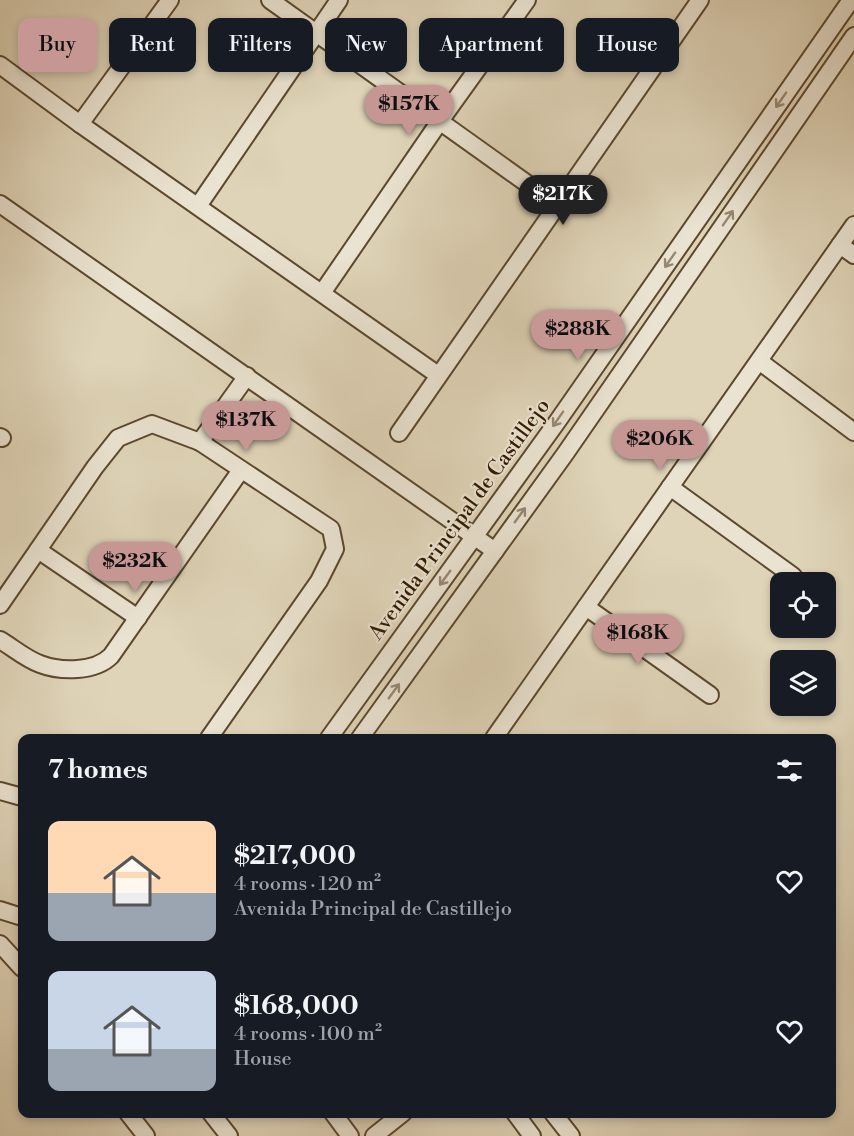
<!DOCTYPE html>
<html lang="en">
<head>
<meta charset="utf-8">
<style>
	:root { --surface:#171b24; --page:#242831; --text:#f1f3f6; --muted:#9ea1a6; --accent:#c59692 }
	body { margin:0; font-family:"Libre Bodoni",serif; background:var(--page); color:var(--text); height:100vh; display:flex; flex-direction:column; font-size:22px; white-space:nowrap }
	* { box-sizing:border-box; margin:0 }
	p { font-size:20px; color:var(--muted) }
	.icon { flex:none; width:33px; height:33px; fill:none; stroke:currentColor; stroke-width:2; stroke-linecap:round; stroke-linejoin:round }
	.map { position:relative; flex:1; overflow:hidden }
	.sheet { position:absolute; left:18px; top:734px; width:818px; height:384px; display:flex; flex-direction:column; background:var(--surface); border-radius:12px; box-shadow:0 3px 9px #0003 }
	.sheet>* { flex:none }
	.guide { position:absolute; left:18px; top:18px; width:819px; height:54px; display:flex; gap:12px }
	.controls { position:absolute; left:770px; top:572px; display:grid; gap:12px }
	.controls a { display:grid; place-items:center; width:66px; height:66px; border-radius:12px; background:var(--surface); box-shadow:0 3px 9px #0003; font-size:30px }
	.price { position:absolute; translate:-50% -51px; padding:0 14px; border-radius:21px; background:var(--accent); color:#111; font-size:20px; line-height:39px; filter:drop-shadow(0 2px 3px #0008) }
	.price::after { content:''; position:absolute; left:50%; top:36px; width:18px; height:14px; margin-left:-9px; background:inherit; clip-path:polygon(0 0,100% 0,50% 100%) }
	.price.active { background:#222; color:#fff }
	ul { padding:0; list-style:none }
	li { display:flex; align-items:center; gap:18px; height:150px; padding:0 30px }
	li span { display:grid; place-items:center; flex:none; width:168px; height:120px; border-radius:12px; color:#555 }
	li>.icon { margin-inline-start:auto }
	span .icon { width:72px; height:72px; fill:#fffc; stroke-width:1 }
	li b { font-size:26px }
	h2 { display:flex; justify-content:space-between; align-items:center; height:72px; padding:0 30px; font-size:26px }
	.chip { padding:0 21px; border-radius:12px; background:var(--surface); box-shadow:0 3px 9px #0003; font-size:21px; line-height:54px }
	.chip.active { background:var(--accent); color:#111 }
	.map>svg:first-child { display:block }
</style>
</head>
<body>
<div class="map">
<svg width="854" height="1136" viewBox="0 0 854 1136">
	<rect width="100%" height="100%" fill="#dfd4b8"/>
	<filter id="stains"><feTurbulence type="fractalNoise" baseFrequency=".00333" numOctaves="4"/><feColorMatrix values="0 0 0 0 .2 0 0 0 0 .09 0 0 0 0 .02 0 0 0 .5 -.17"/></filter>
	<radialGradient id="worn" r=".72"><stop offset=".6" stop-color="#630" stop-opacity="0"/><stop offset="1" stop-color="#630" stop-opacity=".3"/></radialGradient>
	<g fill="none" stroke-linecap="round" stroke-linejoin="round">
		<g stroke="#5c482e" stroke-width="20">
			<g id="street">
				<polyline points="270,0 557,205"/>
				<polyline points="0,65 80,124 438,375"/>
				<polyline points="80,124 170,0"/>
				<polyline points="0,204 495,551"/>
				<polyline points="198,206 339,0"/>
				<polyline points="840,245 854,255"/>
				<polyline points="322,293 440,121 527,0"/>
				<polyline points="759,361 854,432"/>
				<polyline points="399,433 700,0"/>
				<polyline points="0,437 2,438"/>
				<polyline points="200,442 247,376"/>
				<polyline points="670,487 793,576"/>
				<polyline points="38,550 138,618"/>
				<polyline points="0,605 95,467 118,438 152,424 200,442 331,529 335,549 319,581 209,738"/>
				<polyline points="586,607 710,695"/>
				<path d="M0,640c12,7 26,19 40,24 21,8 55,8 71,-8l130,-186"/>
				<polyline points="329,738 557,422 851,0"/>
				<polyline points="360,738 565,454 854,36"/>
				<polyline points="494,738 854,225"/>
				<polyline points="0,791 22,797"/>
				<polyline points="0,910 22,917"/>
				<polyline points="0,944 22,968"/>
				<polyline points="128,1113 146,1136"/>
				<polyline points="211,1113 229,1136"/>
				<polyline points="333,1113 350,1136"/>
				<polyline points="515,1113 532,1136"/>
				<polyline points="553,1113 571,1136"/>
				<polyline points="374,1136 403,1113"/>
			</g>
		</g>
		<use href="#street" stroke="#eae3d1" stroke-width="16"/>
	</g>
	<defs><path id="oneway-shaft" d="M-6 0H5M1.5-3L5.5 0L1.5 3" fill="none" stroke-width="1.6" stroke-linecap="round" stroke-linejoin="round" transform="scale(1.5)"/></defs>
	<g stroke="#978873">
		<use href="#oneway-shaft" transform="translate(781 100) rotate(125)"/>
		<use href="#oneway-shaft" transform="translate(728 218) rotate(-55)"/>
		<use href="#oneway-shaft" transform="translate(670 260) rotate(125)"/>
		<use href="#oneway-shaft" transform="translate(558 419) rotate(125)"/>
		<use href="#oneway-shaft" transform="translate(520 515) rotate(-54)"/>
		<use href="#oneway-shaft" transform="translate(445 578) rotate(126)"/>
		<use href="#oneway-shaft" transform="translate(394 691) rotate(-54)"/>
	</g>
	<g text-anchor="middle" stroke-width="4.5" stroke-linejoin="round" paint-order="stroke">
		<g font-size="21" fill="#311900" stroke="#eae3d1">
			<text transform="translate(459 519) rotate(-54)" y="7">Avenida Principal de Castillejo</text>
		</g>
	</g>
	<rect width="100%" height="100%" filter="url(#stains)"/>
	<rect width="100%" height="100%" fill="url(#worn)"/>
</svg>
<div class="controls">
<a><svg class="icon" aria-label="locate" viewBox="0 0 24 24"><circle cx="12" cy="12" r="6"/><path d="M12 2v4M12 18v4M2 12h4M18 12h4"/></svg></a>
<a><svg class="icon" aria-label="layers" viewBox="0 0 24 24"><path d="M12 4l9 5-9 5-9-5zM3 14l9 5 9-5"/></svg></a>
</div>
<b class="price" style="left:409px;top:136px">$157K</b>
<b class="price active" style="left:563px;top:226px">$217K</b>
<b class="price" style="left:578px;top:361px">$288K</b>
<b class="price" style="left:246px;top:452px">$137K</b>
<b class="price" style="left:660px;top:471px">$206K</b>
<b class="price" style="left:135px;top:593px">$232K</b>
<b class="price" style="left:638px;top:665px">$168K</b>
<div class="guide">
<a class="chip active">Buy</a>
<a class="chip">Rent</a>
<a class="chip">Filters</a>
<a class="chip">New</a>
<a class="chip">Apartment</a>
<a class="chip">House</a>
</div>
<section class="sheet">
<h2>7 homes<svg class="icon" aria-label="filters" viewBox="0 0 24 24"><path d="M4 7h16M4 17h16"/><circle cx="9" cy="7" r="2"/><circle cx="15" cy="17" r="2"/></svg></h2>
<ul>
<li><span style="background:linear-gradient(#ffd9b3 60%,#9aa5b1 0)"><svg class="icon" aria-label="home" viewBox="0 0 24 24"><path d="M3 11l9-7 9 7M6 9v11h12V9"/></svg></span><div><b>$217,000</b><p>4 rooms · 120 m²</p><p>Avenida Principal de Castillejo</p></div><svg class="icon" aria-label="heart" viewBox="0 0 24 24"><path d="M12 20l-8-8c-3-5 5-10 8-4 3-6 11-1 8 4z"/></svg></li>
<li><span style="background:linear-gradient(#c9d6e8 65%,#9aa5b1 0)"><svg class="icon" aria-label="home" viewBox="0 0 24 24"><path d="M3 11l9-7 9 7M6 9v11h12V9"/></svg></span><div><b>$168,000</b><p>4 rooms · 100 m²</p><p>House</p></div><svg class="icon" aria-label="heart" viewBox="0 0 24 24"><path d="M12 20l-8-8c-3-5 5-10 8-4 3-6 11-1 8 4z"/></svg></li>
</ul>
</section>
</div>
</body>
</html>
